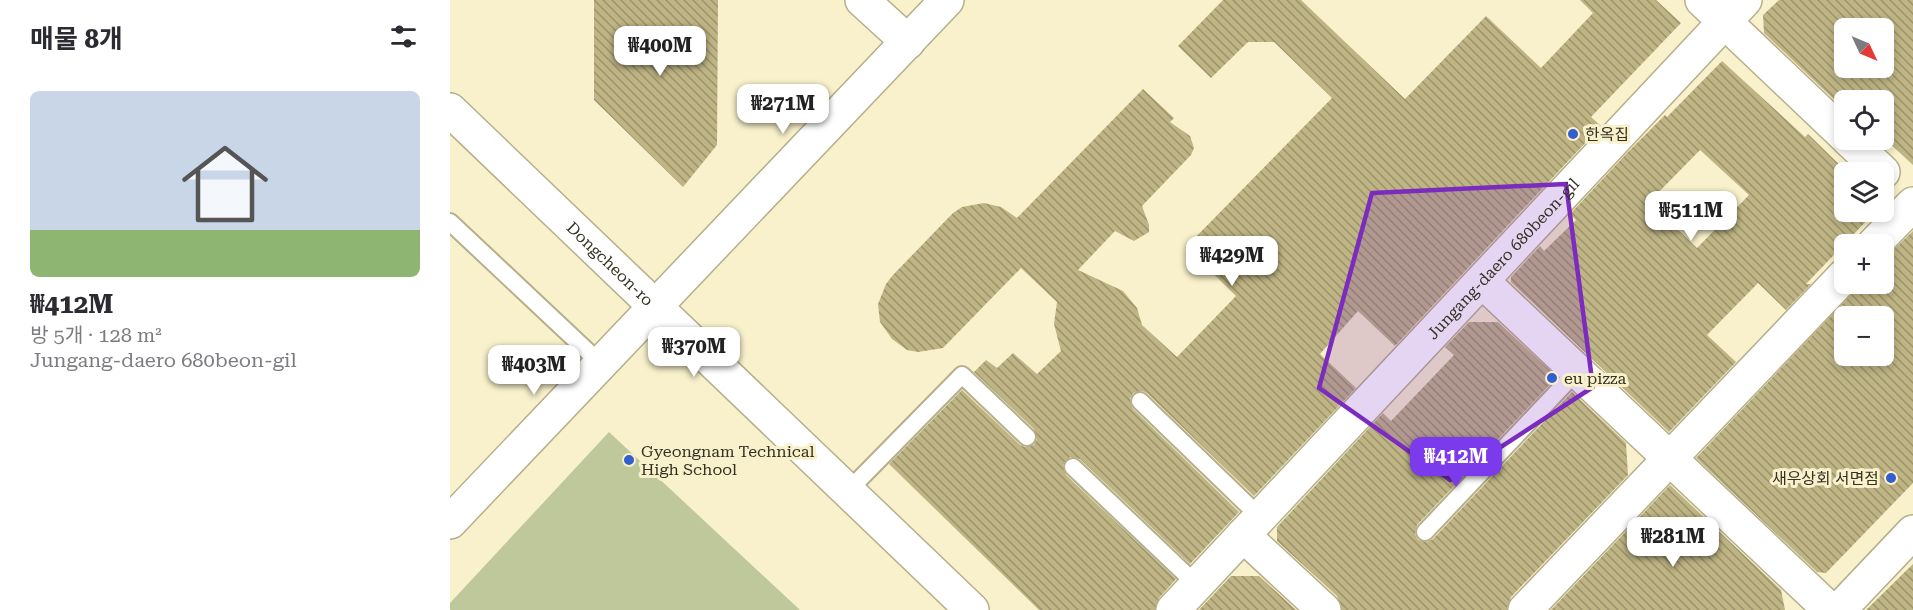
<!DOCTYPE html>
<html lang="ko">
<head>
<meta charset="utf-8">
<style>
	:root { --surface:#fff; --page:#f2f2f3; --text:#2b2b33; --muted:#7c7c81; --accent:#7c3aed }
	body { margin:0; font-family:"Roboto Serif","Noto Sans KR",serif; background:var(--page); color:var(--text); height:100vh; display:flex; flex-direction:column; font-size:22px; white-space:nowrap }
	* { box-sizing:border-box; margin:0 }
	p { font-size:20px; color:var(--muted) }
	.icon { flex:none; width:33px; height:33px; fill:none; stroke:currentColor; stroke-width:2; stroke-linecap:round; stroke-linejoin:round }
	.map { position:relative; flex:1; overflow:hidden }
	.panel { display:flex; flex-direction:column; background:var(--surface); width:450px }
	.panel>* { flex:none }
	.needle { width:39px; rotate:134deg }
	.tools { position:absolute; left:1384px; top:18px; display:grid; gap:12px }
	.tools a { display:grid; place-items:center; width:60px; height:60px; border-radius:9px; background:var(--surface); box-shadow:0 3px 9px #0003; font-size:30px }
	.price { position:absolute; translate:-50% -51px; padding:0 14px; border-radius:12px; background:#fff; color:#222; font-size:20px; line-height:39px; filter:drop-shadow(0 2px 3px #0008) }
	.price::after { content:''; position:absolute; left:50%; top:36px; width:18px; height:14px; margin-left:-9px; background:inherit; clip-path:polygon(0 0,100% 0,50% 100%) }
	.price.current { background:var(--accent); color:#fff }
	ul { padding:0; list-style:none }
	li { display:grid; align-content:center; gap:12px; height:318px; padding:0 30px }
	li span { display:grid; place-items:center; height:186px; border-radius:9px; color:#555 }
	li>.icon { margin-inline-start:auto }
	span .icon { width:108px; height:108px; fill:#fffc; stroke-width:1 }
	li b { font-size:26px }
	h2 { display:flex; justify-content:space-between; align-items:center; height:72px; padding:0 30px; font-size:26px }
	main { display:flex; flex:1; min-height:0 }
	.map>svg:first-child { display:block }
</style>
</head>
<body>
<main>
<section class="panel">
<h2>매물 8개<svg class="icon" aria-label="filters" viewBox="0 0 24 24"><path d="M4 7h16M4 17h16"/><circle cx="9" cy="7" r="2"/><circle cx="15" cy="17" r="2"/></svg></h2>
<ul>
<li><span style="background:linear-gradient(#c9d6e8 75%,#8fb573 0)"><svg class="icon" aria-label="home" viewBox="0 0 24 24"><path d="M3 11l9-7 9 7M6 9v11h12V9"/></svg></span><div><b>₩412M</b><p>방 5개 · 128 m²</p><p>Jungang-daero 680beon-gil</p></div></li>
</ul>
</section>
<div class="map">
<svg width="1463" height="610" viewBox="0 0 1463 610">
	<defs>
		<pattern id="building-back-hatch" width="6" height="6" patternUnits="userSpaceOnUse" patternTransform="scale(1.5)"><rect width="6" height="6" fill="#beb484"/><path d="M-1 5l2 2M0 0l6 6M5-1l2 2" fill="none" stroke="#9b936c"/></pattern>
	</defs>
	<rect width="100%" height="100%" fill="#f8f1cb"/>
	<polygon fill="#bfc89b" points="159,432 350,610 0,610 0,603"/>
	<g fill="url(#building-back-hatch)" fill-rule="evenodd">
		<polygon points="144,0 268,0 267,145 233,187 144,100"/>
		<polygon points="773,0 851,0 955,99 1036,16 1091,68 1143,13 1130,0 1206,0 1231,23 1141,117 1151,126 945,346 908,311 870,354 906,388 804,496 697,393 692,391 683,393 680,399 683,409 789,512 740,564 630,459 620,457 613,465 616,475 726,579 709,598 705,610 589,610 439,464 512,390 570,445 575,447 584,445 587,439 584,429 524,372 536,360 547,368 563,353 587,374 611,351 604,324 607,302 571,268 493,348 468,352 457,350 442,339 430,322 428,304 436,284 443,275 503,213 512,207 534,203 551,207 567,218 693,89 724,118 720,122 740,136 744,148 741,155 692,206 699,225 699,232 684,241 665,231 628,270 673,291 687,308 692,325 727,357 786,296 736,247 882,98 824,42 798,42 761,78 728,46"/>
		<path d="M1329,0h134v165l-29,-27v-38h-39v10l-81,-77 -1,-18zM1395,28h39v40h-39z"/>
		<path d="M1272,61l83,76 3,-3 39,38 3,-3 4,3h-9v40h30l-69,72h5l-25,26 -28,-27 -51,52 29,27 -67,70 -158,-150v-5l29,-31 4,5 32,-31 -6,-6 58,-62 37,-37 2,2zM1250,150l49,45 -52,53 -48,-46z"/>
		<path d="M1463,231v252l-87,90 -9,-1 -121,-114 165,-174h23v-25zM1395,316h39v40h-39z"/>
		<polygon points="1019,322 1048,322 1107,377 967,525 965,534 968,540 977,542 983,539 1122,392 1176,443 1178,475 1061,597 1057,610 892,610 887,596 827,541 827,527 933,413 941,421 1004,355 995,347"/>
		<polygon points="1220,485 1331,590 1335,610 1101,610"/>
		<polygon points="1463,564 1463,610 1416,610"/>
		<polygon points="781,576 809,576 846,610 749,610"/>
	</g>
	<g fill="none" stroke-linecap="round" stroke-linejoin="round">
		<g stroke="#b6af8c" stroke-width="20">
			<g id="service">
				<polyline points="0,222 150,363"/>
				<polyline points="690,401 810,517"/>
				<polyline points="623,467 747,585"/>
				<polyline points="397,492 512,375 577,437"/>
				<polyline points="975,532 1127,371"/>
			</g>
		</g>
		<g stroke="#b6af8c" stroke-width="36">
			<g id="minor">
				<polyline points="412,0 458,42"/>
				<polyline points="1252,0 1395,136"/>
				<polyline points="1399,140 1433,172"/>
				<polyline points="1424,244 1463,204"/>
				<polyline points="1032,281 1380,610"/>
				<polyline points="793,535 874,610"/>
				<path id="s1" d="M723,610l572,-610"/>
				<polyline points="1075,610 1395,275"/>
			</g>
		</g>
		<g stroke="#b6af8c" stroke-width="36">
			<g id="tertiary">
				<polyline points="0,522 497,0"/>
				<polyline points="1389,610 1463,532"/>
			</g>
		</g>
		<g stroke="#b6af8c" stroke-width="36">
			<g id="secondary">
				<path id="s2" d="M0,110l522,500"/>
			</g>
		</g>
		<use href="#service" stroke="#fff" stroke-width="16"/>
		<use href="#minor" stroke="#fff" stroke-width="33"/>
		<use href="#tertiary" stroke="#fff" stroke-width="33"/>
		<use href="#secondary" stroke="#fff" stroke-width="33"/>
	</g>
	<path fill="#7b2cbf" fill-opacity="0.2" stroke="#7b2cbf" stroke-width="4.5" stroke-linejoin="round" d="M1116,184l27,203 -143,93 -131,-92 53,-195z"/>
	<g fill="#325ece" stroke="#f8f1cb" stroke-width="2">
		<circle cx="1123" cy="134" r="6"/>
		<circle cx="1102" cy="378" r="6"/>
		<circle cx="179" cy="460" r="6"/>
		<circle cx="1441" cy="478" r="6"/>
	</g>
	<g text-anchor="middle" stroke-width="6" stroke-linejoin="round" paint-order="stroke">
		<g font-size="16" fill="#353123" stroke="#f8f1cb" text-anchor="start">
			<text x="1135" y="140">한옥집</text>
			<text x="1114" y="384">eu pizza</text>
			<text x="191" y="457">Gyeongnam Technical<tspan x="191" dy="18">High School</tspan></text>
			<text x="1429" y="484" text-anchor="end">새우상회 서면점</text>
		</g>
		<g font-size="16" fill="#353123" stroke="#f8f1cb">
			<text dy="6" stroke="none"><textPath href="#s1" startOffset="482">Jungang-daero 680beon-gil</textPath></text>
			<text dy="6" stroke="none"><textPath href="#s2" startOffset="222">Dongcheon-ro</textPath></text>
		</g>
	</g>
</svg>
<div class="tools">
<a><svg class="needle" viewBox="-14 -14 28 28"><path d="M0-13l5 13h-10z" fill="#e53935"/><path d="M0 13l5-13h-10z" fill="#7c7c81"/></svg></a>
<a><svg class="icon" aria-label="locate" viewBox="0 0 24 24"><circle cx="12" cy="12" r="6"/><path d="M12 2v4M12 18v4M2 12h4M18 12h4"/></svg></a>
<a><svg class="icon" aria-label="layers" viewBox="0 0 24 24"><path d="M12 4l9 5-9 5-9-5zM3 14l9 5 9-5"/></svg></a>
<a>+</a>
<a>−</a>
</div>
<b class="price" style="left:210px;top:77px">₩400M</b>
<b class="price" style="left:333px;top:135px">₩271M</b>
<b class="price" style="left:1241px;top:242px">₩511M</b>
<b class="price" style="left:782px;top:287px">₩429M</b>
<b class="price" style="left:244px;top:378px">₩370M</b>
<b class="price" style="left:84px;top:396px">₩403M</b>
<b class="price current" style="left:1006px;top:488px">₩412M</b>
<b class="price" style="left:1223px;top:568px">₩281M</b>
</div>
</main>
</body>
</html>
